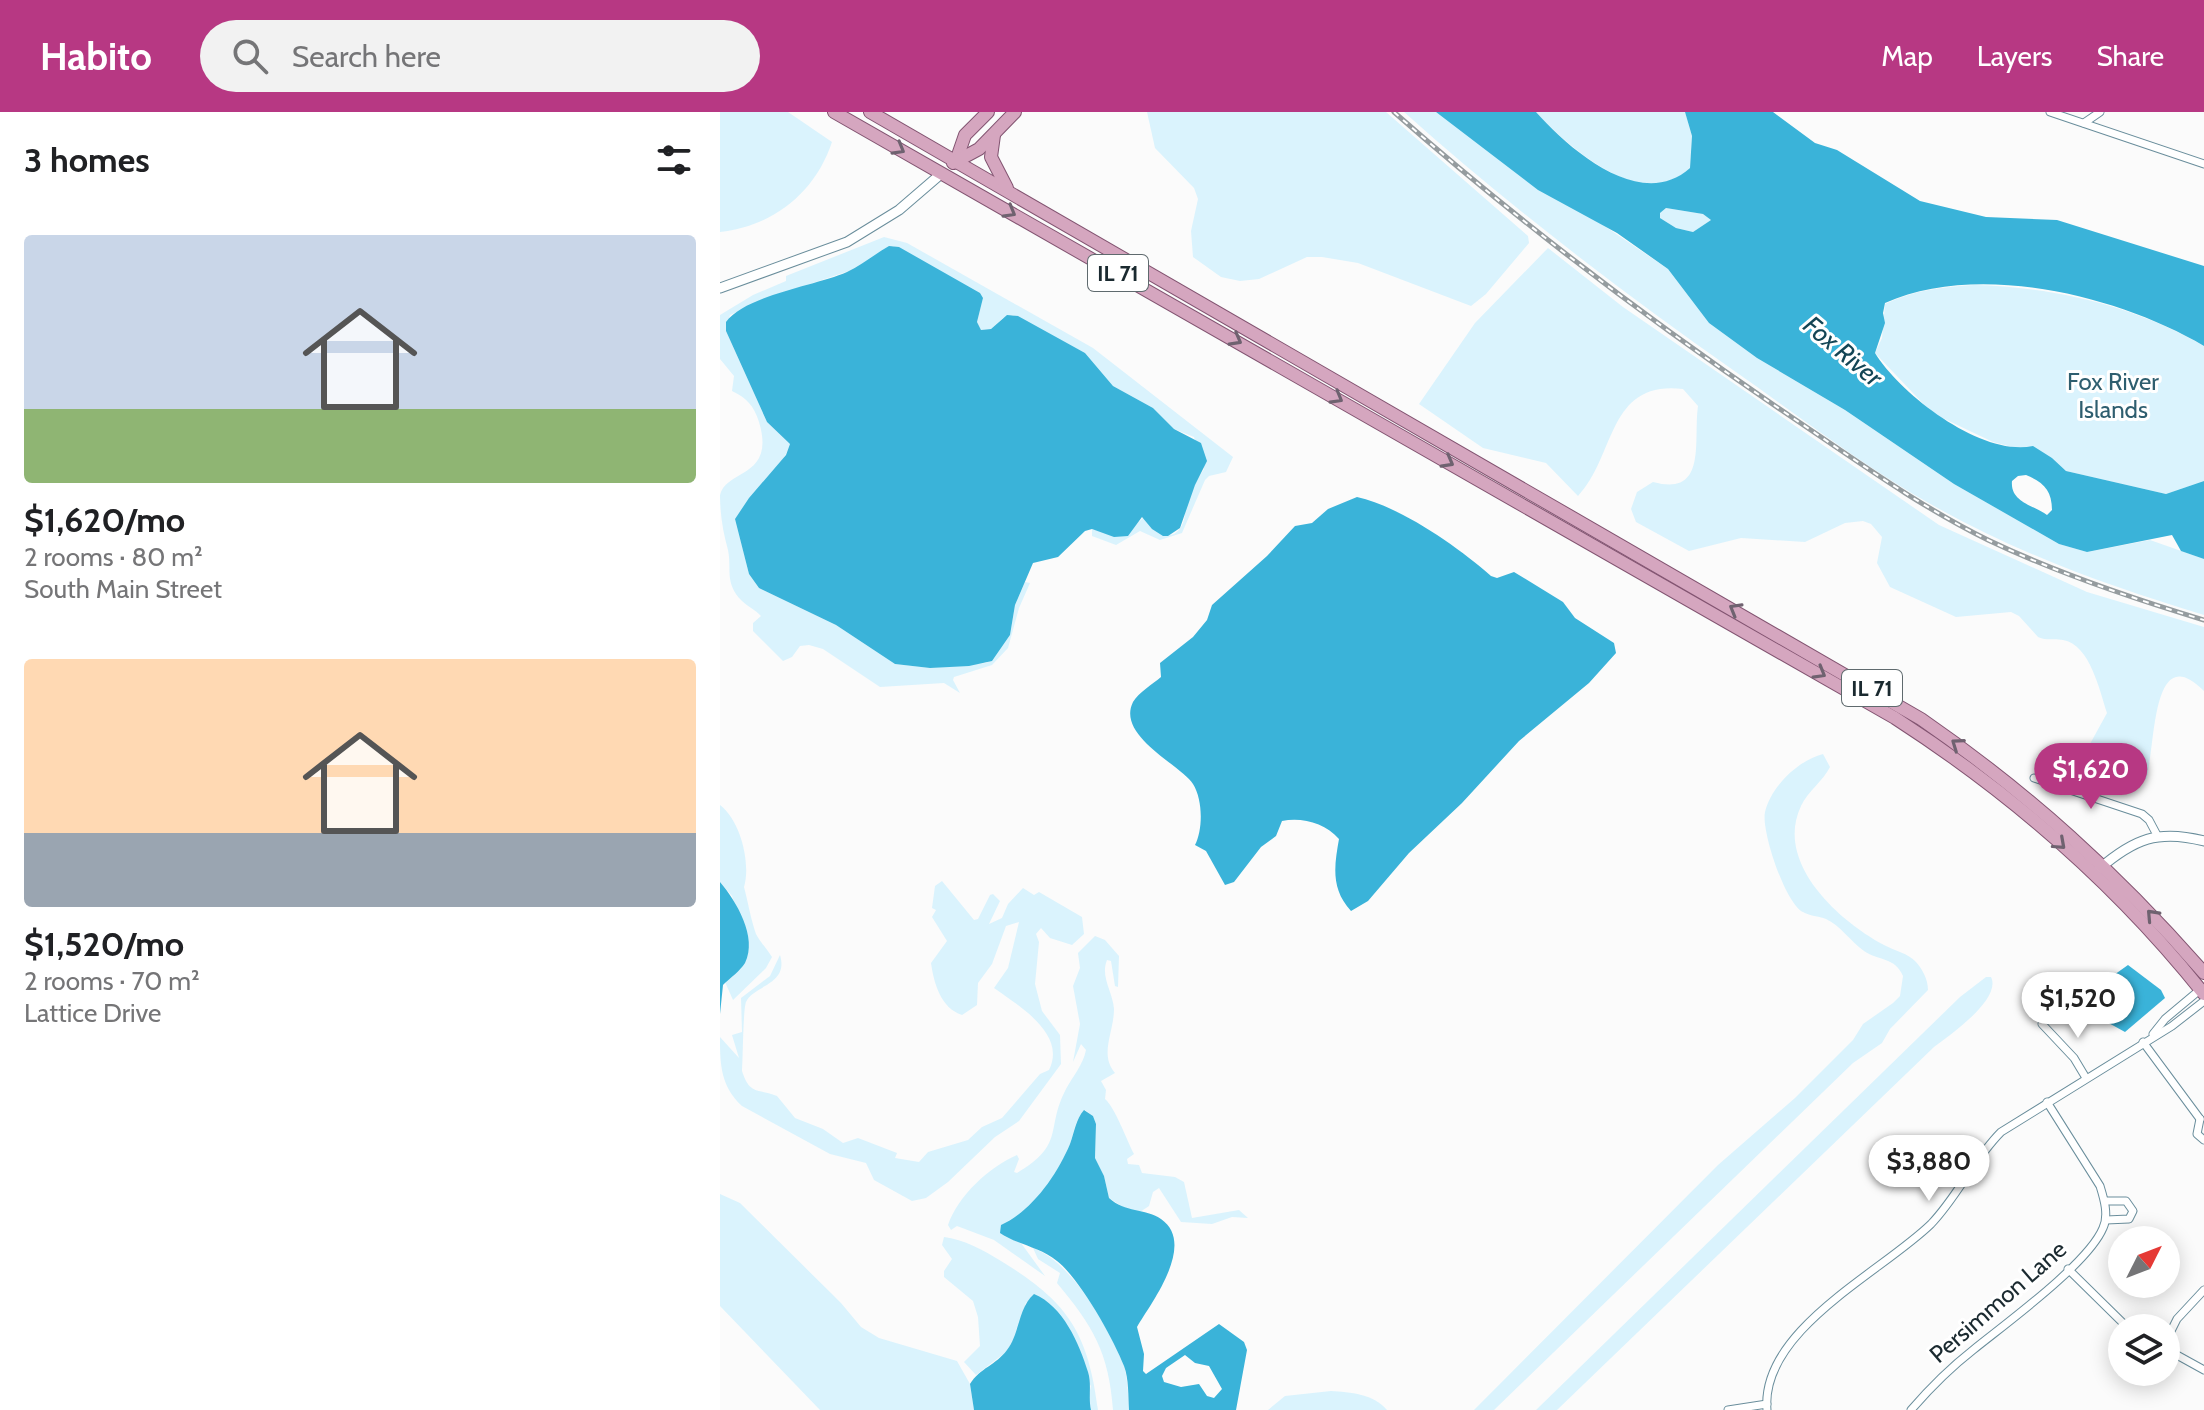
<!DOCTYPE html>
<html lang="en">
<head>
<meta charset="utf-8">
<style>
	:root { --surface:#fff; --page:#f2f2f2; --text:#202124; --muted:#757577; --accent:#b73883 }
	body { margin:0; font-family:Cabin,sans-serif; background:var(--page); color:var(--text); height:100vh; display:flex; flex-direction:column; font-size:30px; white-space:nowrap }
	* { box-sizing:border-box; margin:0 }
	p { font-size:26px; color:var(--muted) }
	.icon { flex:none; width:44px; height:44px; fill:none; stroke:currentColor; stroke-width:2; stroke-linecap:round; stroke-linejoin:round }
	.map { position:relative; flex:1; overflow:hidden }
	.drawer { display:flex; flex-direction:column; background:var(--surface); width:720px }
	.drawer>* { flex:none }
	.needle { width:52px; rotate:48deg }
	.controls { position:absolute; left:1388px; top:1114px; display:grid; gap:16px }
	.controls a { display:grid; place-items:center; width:72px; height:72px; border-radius:50%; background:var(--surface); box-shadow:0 4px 20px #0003; font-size:40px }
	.price { position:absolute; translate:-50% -68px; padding:0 18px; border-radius:28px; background:#fff; color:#222; font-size:26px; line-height:52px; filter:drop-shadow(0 2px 4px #0008) }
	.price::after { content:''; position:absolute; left:50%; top:48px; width:24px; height:18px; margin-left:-12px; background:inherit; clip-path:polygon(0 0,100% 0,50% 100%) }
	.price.current { background:var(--accent); color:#fff }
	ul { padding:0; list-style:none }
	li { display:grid; align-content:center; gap:16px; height:424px; padding:0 24px }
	li span { display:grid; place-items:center; height:248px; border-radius:8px; color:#555 }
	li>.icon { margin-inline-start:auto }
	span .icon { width:144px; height:144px; fill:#fffc; stroke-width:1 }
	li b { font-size:34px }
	h2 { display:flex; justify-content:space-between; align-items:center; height:96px; padding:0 24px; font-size:34px }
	header { display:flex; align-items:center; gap:48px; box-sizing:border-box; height:112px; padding:0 40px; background:var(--accent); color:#fff }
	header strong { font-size:38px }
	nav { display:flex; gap:44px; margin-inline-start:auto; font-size:28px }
	.search { width:560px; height:72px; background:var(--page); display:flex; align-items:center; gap:20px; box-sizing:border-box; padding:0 28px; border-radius:44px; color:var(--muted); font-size:30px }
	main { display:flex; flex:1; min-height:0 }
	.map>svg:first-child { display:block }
</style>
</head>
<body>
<header>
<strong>Habito</strong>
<div class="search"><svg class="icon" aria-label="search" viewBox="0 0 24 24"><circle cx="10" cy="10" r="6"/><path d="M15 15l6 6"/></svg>Search here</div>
<nav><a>Map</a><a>Layers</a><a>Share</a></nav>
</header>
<main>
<section class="drawer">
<h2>3 homes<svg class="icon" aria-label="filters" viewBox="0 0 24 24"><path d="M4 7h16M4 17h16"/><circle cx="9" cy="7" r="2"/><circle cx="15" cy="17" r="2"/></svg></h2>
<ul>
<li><span style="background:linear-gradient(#c9d6e8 70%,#8fb573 0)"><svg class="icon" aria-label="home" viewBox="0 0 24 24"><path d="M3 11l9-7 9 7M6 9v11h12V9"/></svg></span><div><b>$1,620/mo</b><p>2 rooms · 80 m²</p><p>South Main Street</p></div></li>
<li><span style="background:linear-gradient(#ffd9b3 70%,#9aa5b1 0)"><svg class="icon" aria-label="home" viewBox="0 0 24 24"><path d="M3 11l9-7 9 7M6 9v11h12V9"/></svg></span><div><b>$1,520/mo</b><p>2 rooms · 70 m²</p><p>Lattice Drive</p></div></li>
</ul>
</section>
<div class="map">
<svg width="1484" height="1298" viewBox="0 0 1484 1298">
	<rect width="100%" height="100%" fill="#fbfbfb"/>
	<g fill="#daf3fd">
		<path d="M0,0h68l44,30c-17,51 -59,84 -112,90z"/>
		<polygon points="427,0 666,0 808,124 809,131 766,182 751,194 638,151 602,145 587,145 539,167 520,169 501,165 473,145 471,119 478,87 474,76 435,36"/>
		<path d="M684,0h32l232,157 41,54 48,35 88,52 109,74 105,60 28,8 63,-12 54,19v56c-93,-28 -185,-61 -270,-109 -70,-39 -135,-90 -201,-136 -114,-80 -225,-165 -329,-258z"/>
		<path d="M816,0h149l7,24 -2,32c-4,3 -9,10 -14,12 -45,22 -112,-37 -140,-68z"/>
		<polygon points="946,96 983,102 991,108 973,120 956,116 940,106 940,101"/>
		<path d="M164,125l23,6 186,105 140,109 -7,15 -17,4 -4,4 -23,53 -22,7 -20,-9 -24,14 -24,-9v-7c34,10 27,11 52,-12 8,15 29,29 39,6 2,-5 2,-13 4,-19 3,-12 10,-24 17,-35l-10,-32 -20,-8 -21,-21 -40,-22 -28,-33 -72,-38 -10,3 -12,11 -10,1 -4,-8 6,-24 -90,-52 -44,25 -81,27 -38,17 -4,16 41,91 23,22c-7,24 -40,52 -55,75l14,55 10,14 77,37 59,39 35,4 56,-5 8,-5 16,-23 5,-30 10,-23 5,1 -11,25 -11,40 -16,17 -38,12 -1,3 7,13 -16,-10 -64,4 -57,-38 -14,-4 -9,1 -8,11 -9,4 -30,-30v-8l8,-7c-5,-6 -13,-9 -19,-15 -18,-18 -10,-32 -14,-51 -5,-18 -8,-36 -8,-55 6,-26 56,-17 39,-73 -5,-16 -12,-24 -27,-31l2,-15 -14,-17v-44l33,-20 33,-14v-5z"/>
		<path d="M828,136l75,59 316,218 148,67 117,35v64c-54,-55 -48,61 -58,88l-16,6 -41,-15 -4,-17 22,-40c-7,-21 -17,-69 -44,-73 -9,-2 -16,1 -25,-3l-19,-21 -8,-4 -55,5 -66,-30 -13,-24 5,-26 -11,-13 -8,-3 -18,2 -40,19 -64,-4 -52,13 -53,-29 -5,-13 6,-17 16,-10c55,15 40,-41 45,-76l-15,-17c-76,-9 -67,67 -105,107l-32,-33 -63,-15 -64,-44 56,-81z"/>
		<path d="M1254,173c80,2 161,21 230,61v135l-38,13 -100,-23 -14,-13 -59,-16 -61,-29 -57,-60 7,-15 3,-34c29,-14 58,-17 89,-19z"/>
		<path d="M1103,642l7,13c-7,14 -22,24 -29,39 -27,57 38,115 83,139 11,6 24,8 32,17 7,8 12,18 12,28l-38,39 -8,14 -29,20 -359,347h-20l244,-245 77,-67 58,-58 10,-16 30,-21 7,-7 3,-20c-8,-19 -24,-15 -39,-25 -14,-10 -23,-25 -38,-32 -7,-3 -17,-3 -23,-7 -18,-9 -42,-82 -38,-100 6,-26 34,-52 58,-58z"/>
		<path d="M0,693c21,16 31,59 24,82 4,15 7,33 12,47 4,8 11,15 16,23l-6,11 -33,32 -8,-18 18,-16 6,-19 -17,-51 -12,-14z"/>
		<path d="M222,769l32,39 4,-1 12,-24 3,-1 7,7 -11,23 13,-6 6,-14 15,-16 11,7 5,-3 43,25 2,17 -12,11 -22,-7 -9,-10 -5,6 3,8 -4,42 7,27 18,24 1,29 -42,57 -24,16 -47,45 -22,16 -14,3 -38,-21 -8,-17 -36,-9 -88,-48c-22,-20 -22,-44 -22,-69l19,21 -7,-23 10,-3 -1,-34 29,-22 10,-21c9,30 -26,30 -34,47 -3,8 -3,57 -4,69 8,25 16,17 35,25l18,22 28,11 20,14 15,-5 39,15 -2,5 24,4 9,-10 40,-12 14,-13 20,-9 38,-44 9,-4c18,-36 -30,-64 -55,-82l14,-20 11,-46 -13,4 -14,38 -14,19 -1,22 -15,10c-21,-7 -28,-31 -31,-52l16,-22 -15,-24 4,-7 -4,-2 3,-22z"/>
		<path d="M375,824l10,4 14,16 -1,31 -3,-1 -4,-25 -4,-1c-7,17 6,32 7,49 0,23 -15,46 1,64l-14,8 5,9 -1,9c10,8 22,42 29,55l-7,5 1,5 11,1 3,8 33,4 9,5 8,36 47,-8 9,8 -16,-1 -20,7 -31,-2 -22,-34 -6,4 -4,14 -9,6 -11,-1 -20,-13 -5,-22 -9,-18 1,-34 -3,-8 -8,-6c-10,9 -11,23 -15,34 -12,31 -38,67 -69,81l3,11 17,7 24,33 -51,-36 -37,-14 -6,4 -3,-5c10,-29 41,-58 69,-70l2,4 -5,13 3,1c49,-29 28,-44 49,-84 7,-13 17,-24 20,-39l-5,-6 -8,18 7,-38 -7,-38 7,-18 -2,-15z"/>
		<path d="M1266,865h5c11,22 -41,58 -57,70l-377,363h-21l424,-413z"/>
		<polygon points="0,1082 20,1091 121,1191 141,1215 159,1226 237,1249 250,1272 254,1298 100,1298 0,1194"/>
		<path d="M224,1125c19,2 41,14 57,24 67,41 87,71 97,149h-7l-3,-12 3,-12 -65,-84 -7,30 -13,20 -30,23 -12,-13 16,-16 -2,-29 -5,-16 -29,-24v-6l8,-12 -10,-14z"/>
		<path d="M313,1136c39,14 76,80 91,118 4,13 4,30 5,44h-16c-4,-57 -20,-84 -56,-127l3,-10 -22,-14z"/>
		<path d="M611,1279c19,1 43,3 56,19h-119l17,-14z"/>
	</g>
	<g fill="#3ab3d9" fill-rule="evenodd">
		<path d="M716,0h100c34,38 105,100 154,56l2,-32 -7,-24h88l42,31 22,7 83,51 66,16 71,3 147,46v80c-85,-50 -225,-85 -319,-43l-2,10 2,10 -10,30c26,42 107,104 158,93l19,12 14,13 100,23 38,-13v78l-23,-8 -9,-16 -85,17 -28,-8 -105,-60 -109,-74 -88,-52 -48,-35 -41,-54 -51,-36 -79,-43zM946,96l37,6 8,6 -18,12 -17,-4 -16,-10v-5zM1306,363c17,7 26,15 26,35l-5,5c-14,-10 -37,-13 -35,-34l6,-5z"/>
		<path d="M169,134l10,1 81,46 3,5 -6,24 4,8 10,-1 16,-14 11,1 67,37 28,33 40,22 21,21 27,14 6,18 -12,24 -15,43 -12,8h-5l-11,-7 -10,-12 -14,19 -14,1 -22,-8 -7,2 -27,26 -25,6 -18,42 -5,30 -18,26 -23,5 -39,2 -35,-4 -59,-39 -77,-37 -10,-14 -14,-55 14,-21 37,-43 4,-11 -23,-22 -41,-91v-9c20,-27 89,-36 121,-50 15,-7 28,-18 42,-26z"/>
		<path d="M637,385c44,10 100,49 134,79l6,2 17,-6 49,30 12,16 39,25 2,10 -27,30 -70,58 -57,62 -53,50 -41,48 -17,10c-20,-22 -17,-44 -12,-72 -14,-16 -37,-22 -57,-18l-6,15 -15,11 -27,35 -9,3 -19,-34 -11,-6c8,-16 8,-45 -2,-61 -12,-19 -77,-48 -60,-82 5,-9 20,-18 28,-25l-1,-14 33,-26 14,-17 5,-15 55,-49 28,-30 17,-3 16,-14z"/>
		<path d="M0,770c16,19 38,55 25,81 -5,8 -15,15 -22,22l-3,29z"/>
		<polygon points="1408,853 1441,878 1445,886 1405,920 1385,909 1370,887 1377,875"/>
		<path d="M364,998l9,6 3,8 -1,34 9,18 5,22c16,15 36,10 52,21 36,25 -10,84 -24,108l7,27 -1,17 3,3 73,-50 25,18 3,8 -11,60h-107c-1,-14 0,-31 -5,-44 -11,-28 -44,-87 -67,-105 -17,-14 -39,-16 -57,-28l1,-8c31,-14 56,-50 69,-81 4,-11 6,-25 14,-34zM465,1243l10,8 14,3 13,23 -8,9 -7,-2 -8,-12 -18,3 -17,-5 -2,-6 4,-8z"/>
		<path d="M314,1182c29,12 45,49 54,78 4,13 0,25 3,38h-117l-4,-26c10,-16 26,-19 37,-34 13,-17 11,-42 27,-56z"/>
	</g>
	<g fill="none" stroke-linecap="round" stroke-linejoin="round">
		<g stroke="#6a8e9c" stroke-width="9">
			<g id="minor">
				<polyline points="1330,0 1484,52"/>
				<polyline points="1364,11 1380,0"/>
				<polyline points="1314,666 1422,702 1429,708 1437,723"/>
				<polyline points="1322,912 1354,946 1366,966"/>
				<polyline points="1433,922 1445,907 1482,876"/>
				<polyline points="1423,930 1480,1007"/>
				<polyline points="1480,1007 1477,1022 1484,1028"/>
				<polyline points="1385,1089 1406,1089 1413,1099 1409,1107 1386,1108"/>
				<polyline points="1348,1157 1408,1216"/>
				<polyline points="1446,1229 1457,1207 1484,1178"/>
				<polyline points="1446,1237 1484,1258"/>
				<polyline points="1008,1298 1047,1292"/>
				<path d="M1047,1298c-7,-80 115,-138 164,-186 27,-28 42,-64 70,-92l171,-106 32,-25"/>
				<path d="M1191,1298c19,-22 39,-42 62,-60 32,-26 115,-86 130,-122 6,-13 1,-29 -3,-42l-53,-84"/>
			</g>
		</g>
		<g stroke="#6a8e9c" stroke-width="11">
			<g id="tertiary">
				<polyline points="0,176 127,130 179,98 222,61"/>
				<path d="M1379,757c35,-30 59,-40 105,-28"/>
			</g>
		</g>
		<g stroke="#825471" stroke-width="14">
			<g id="primary">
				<path d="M114,0l1061,606c116,75 223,168 309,276"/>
				<path d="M150,0l1051,607c107,74 197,155 283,254"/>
				<polyline points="274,23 271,45 287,76"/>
				<polyline points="236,49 245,23 268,0"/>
				<polyline points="233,51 259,37 295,0"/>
			</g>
		</g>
		<use href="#minor" stroke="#fff" stroke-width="7"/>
		<use href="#tertiary" stroke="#fff" stroke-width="9"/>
		<use href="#primary" stroke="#d5a6bf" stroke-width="12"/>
		<g stroke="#959c9f" stroke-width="5">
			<path id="rail" d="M674,0c126,111 260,212 399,306 64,43 126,88 195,122 69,33 143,58 216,80"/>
		</g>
		<use href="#rail" stroke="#fff" stroke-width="2" stroke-dasharray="6" stroke-linecap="butt"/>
	</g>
	<defs><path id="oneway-chevron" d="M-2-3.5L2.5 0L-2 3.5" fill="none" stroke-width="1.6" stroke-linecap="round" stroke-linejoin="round" transform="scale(2)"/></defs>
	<g stroke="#6f6270">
		<use href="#oneway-chevron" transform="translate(179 37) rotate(30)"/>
		<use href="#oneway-chevron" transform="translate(290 100) rotate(30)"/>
		<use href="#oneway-chevron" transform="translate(516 228) rotate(29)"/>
		<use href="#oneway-chevron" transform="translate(617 286) rotate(30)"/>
		<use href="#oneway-chevron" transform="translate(728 350) rotate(29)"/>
		<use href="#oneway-chevron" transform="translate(1015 497) rotate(-150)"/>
		<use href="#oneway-chevron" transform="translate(1100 561) rotate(30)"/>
		<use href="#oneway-chevron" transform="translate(1237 632) rotate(-145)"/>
		<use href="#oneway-chevron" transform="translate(1340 732) rotate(42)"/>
		<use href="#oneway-chevron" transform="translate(1432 803) rotate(-133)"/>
	</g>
	<g text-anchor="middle" stroke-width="6" stroke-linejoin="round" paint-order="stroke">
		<g fill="#fff" stroke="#5f6a6e" stroke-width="2">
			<rect x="368" y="143" width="60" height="36" rx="6"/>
			<rect x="1122" y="558" width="60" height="36" rx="6"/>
		</g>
		<g font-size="22" font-weight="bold" fill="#1b2a30">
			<text x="398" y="169">IL 71</text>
			<text x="1152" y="584">IL 71</text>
		</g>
		<g font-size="24" fill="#2e5e6f" stroke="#fff">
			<text x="1393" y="278">Fox River<tspan x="1393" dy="28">Islands</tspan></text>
		</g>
		<g font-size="24" fill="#1b2a30" stroke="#fff">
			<text transform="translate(1278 1190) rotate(-41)" y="8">Persimmon Lane</text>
		</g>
		<g font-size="26" font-style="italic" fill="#134555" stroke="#fff">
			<text transform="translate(1123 239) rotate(40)" y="9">Fox River</text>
		</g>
	</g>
</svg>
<div class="controls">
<a><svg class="needle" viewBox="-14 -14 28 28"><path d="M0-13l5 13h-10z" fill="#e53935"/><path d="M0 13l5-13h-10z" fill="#757577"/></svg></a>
<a><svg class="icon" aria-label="layers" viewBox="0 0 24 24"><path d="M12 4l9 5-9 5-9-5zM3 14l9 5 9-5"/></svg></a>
</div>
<b class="price current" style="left:1371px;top:699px">$1,620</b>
<b class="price" style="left:1358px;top:928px">$1,520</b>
<b class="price" style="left:1209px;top:1091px">$3,880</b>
</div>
</main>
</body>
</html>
